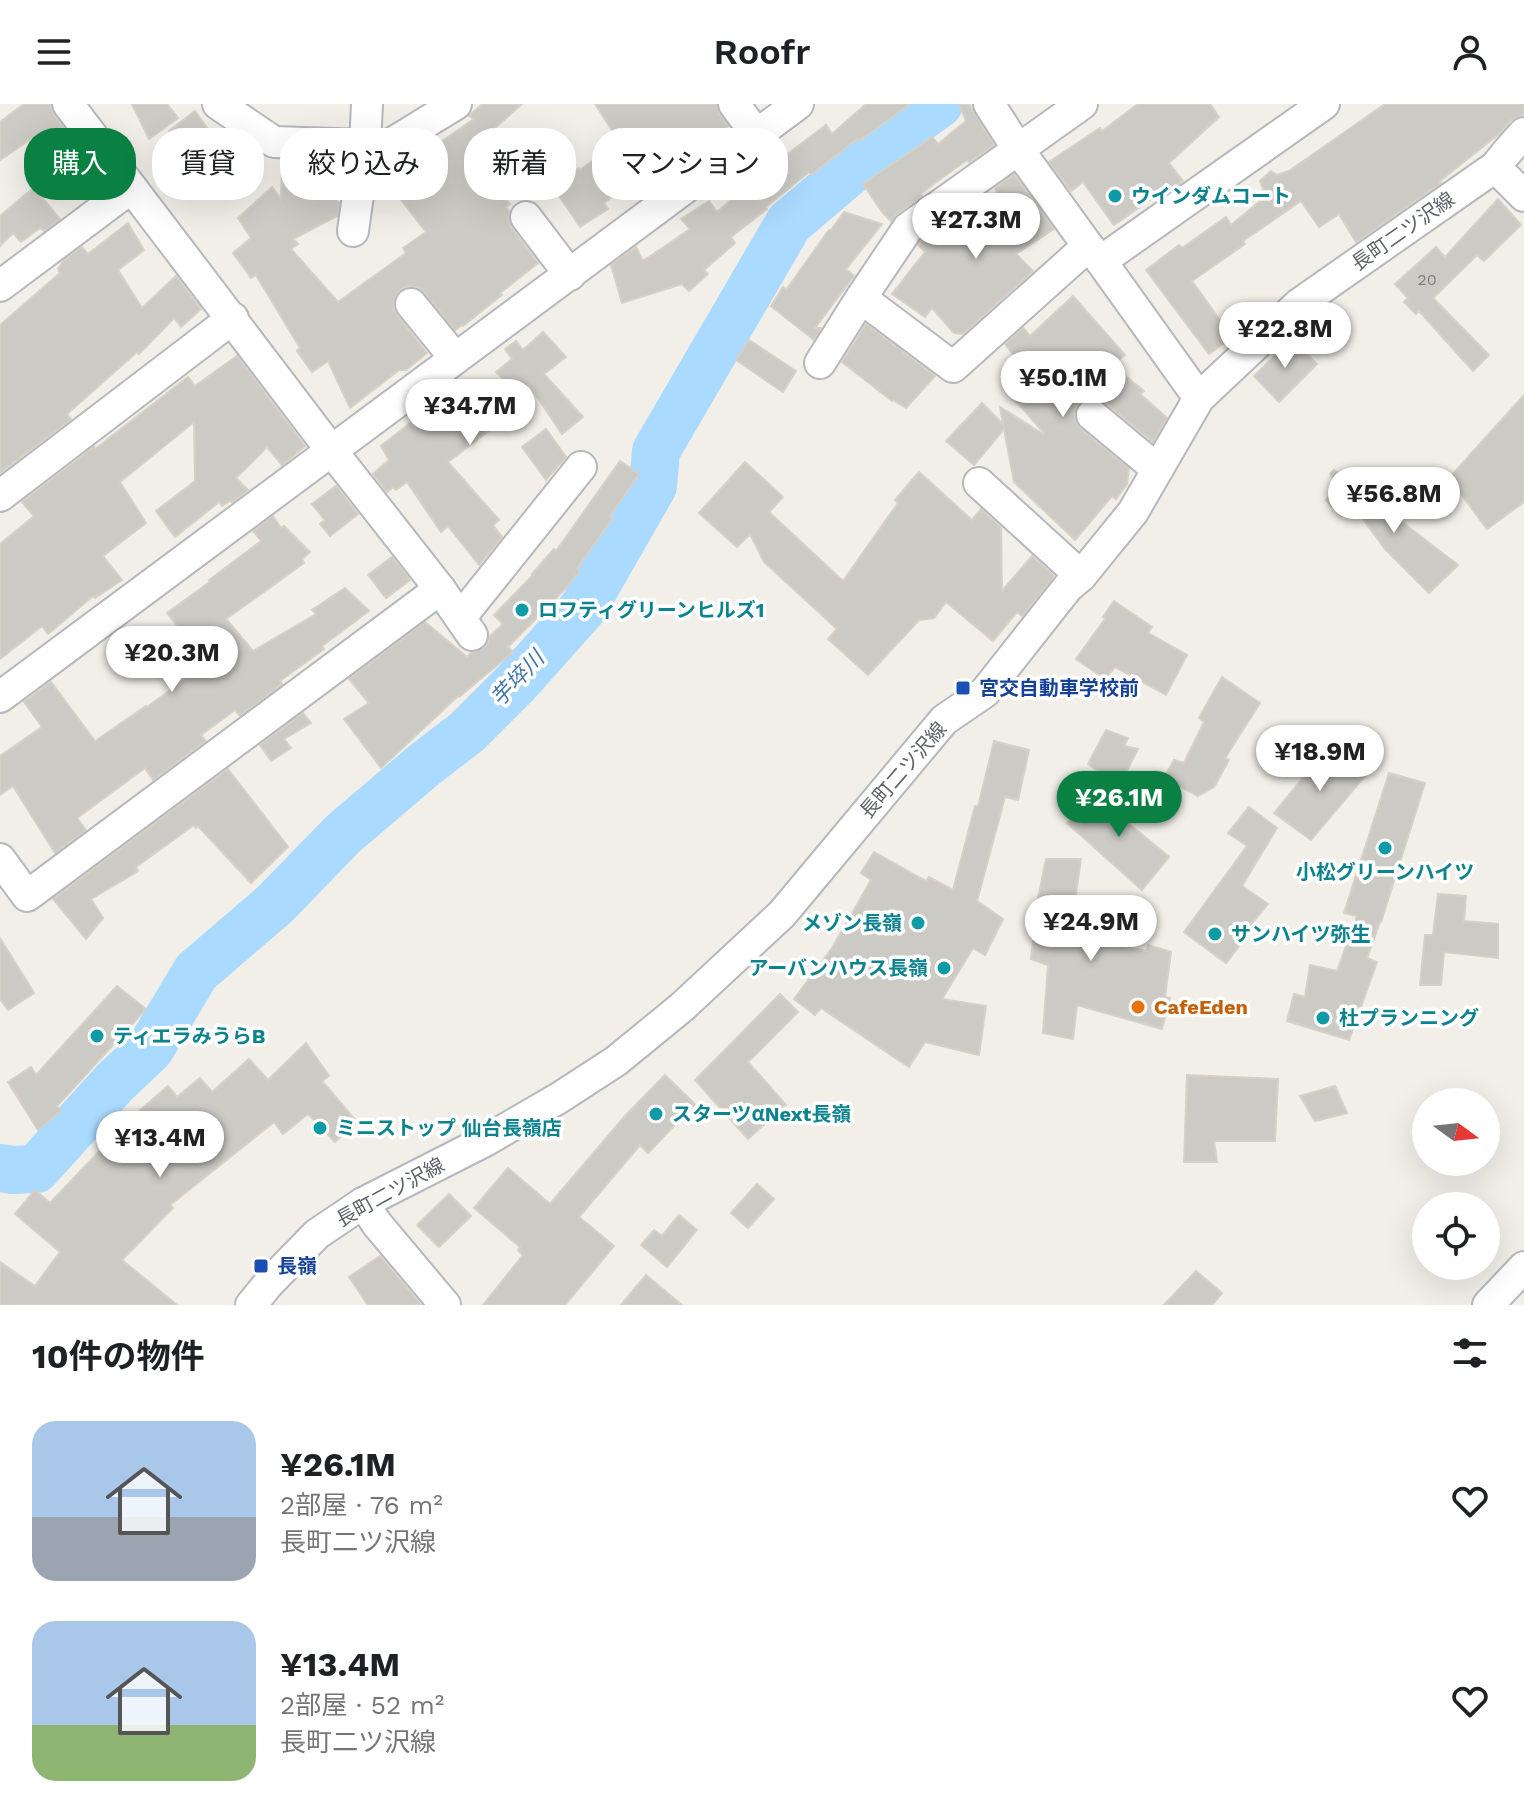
<!DOCTYPE html>
<html lang="ja">
<head>
<meta charset="utf-8">
<style>
	:root { --surface:#fff; --page:#f6f6f6; --text:#202124; --muted:#757577; --accent:#0b8043 }
	body { margin:0; font-family:"Work Sans","Noto Sans JP",sans-serif; background:var(--page); color:var(--text); height:100vh; display:flex; flex-direction:column; font-size:30px; white-space:nowrap }
	* { box-sizing:border-box; margin:0 }
	p { font-size:26px; color:var(--muted) }
	.icon { flex:none; width:44px; height:44px; fill:none; stroke:currentColor; stroke-width:2; stroke-linecap:round; stroke-linejoin:round }
	.map { position:relative; height:1201px; overflow:hidden }
	.drawer { display:flex; flex-direction:column; background:var(--surface); flex:1 }
	.drawer>* { flex:none }
	.banner { position:absolute; left:24px; top:24px; width:800px; height:72px; display:flex; gap:16px }
	.needle { width:52px; rotate:105deg }
	.fabs { position:absolute; left:1412px; top:984px; display:grid; gap:16px }
	.fabs a { display:grid; place-items:center; width:88px; height:88px; border-radius:50%; background:var(--surface); box-shadow:0 8px 32px #0002; font-size:40px }
	.price { position:absolute; translate:-50% -68px; padding:0 18px; border-radius:28px; background:#fff; color:#222; font-size:26px; line-height:52px; filter:drop-shadow(0 2px 4px #0008) }
	.price::after { content:''; position:absolute; left:50%; top:48px; width:24px; height:18px; margin-left:-12px; background:inherit; clip-path:polygon(0 0,100% 0,50% 100%) }
	.price.active { background:var(--accent); color:#fff }
	ul { padding:0; list-style:none }
	li { display:flex; align-items:center; gap:24px; height:200px; padding:0 32px }
	li span { display:grid; place-items:center; flex:none; width:224px; height:160px; border-radius:24px; color:#555 }
	li>.icon { margin-inline-start:auto }
	span .icon { width:96px; height:96px; fill:#fffc; stroke-width:1 }
	li b { font-size:34px }
	h2 { display:flex; justify-content:space-between; align-items:center; height:96px; padding:0 32px; font-size:34px }
	.pill { padding:0 28px; border-radius:32px; background:var(--surface); box-shadow:0 8px 32px #0002; font-size:28px; line-height:72px }
	.pill.active { background:var(--accent); color:#fff }
	header { display:flex; justify-content:space-between; align-items:center; height:104px; padding:0 32px; background:var(--surface); font-size:36px; font-weight:600 }
	.map>svg:first-child { display:block }
</style>
</head>
<body>
<header><svg class="icon" aria-label="menu" viewBox="0 0 24 24"><path d="M4 6h16M4 12h16M4 18h16"/></svg>Roofr<svg class="icon" aria-label="person" viewBox="0 0 24 24"><circle cx="12" cy="8" r="4"/><path d="M4 21q1-7 8-7t8 7"/></svg></header>
<div class="map">
<svg width="1524" height="1201" viewBox="0 0 1524 1201">
	<rect width="100%" height="100%" fill="#f1efe8"/>
	<g fill="none" stroke-linecap="round" stroke-linejoin="round">
		<polyline stroke="#aadaff" stroke-width="48" points="0,1064 12,1066 36,1065 115,978 150,945 196,868 275,800 343,730 424,661 467,628 516,579 583,504 653,382 656,347 789,119 880,42 939,0"/>
	</g>
	<g fill="#cccac5" stroke="#d6d1c6" stroke-width="2">
		<polygon points="24,0 50,0 54,11 105,78 84,94 41,92 60,115 44,127 40,124 21,138 13,129 0,142 0,112 57,64 31,35 0,56 0,18"/>
		<polygon points="132,0 167,0 178,14 149,35"/>
		<polygon points="482,0 522,0 478,39 500,59 488,76 510,100 506,103 509,107 508,114 511,123 538,159 500,189 502,191 463,222 462,221 455,226 424,188 418,184 409,182 400,186 395,193 393,204 397,211 427,249 406,266 399,266 350,304 328,257 312,268 297,247 300,244 256,171 251,174 233,149 251,134 238,114 272,83 281,95 282,56 341,58 336,96 339,99 337,112 293,135 298,140 291,145 338,198 406,149 403,144 426,128 388,79 410,59 474,15 469,12"/>
		<polygon points="595,0 716,0 719,10 728,22 700,48 693,39 662,66 657,57 604,99 608,105 580,123 552,81 579,64 580,66 619,37"/>
		<polygon points="866,0 910,0 859,37 857,35 811,71 809,68 766,103 767,105 731,133 735,139 704,166 708,170 689,187 682,180 622,199 611,161 636,143 643,157 690,125 681,115 709,97 717,108 780,54 781,55 826,21 832,30"/>
		<polygon points="959,0 969,0 994,41 969,58 967,56 920,90 922,92 898,109 891,117 883,109 863,80 932,33 938,40 966,17"/>
		<polygon points="1138,0 1210,0 1219,13 1169,59 1183,77 1159,94 1157,91 1114,121 1083,78 1071,87 1049,58 1100,24 1102,27"/>
		<polygon points="1385,0 1524,0 1524,10 1511,16 1500,29 1440,77 1441,79 1356,138 1339,110 1319,123 1301,97 1243,137 1245,140 1192,177 1232,233 1209,250 1146,166 1179,141 1182,144 1226,113 1231,121 1259,98 1259,92 1263,85 1260,77 1271,67 1277,71 1289,67"/>
		<polygon points="195,7 242,72 221,88 203,62 199,65 169,27"/>
		<polygon points="1014,70 1054,125 1016,150 1033,167 963,230 954,229 932,204 925,213 892,190 925,148 918,141 921,137 939,124 946,135 1000,96 995,84"/>
		<polygon points="1498,95 1521,121 1484,157 1477,151 1433,194 1489,251 1473,267 1419,207 1416,210 1404,198 1408,194 1395,180 1436,143 1445,153"/>
		<polygon points="844,108 882,120 846,165 854,172 815,224 821,224 814,236 771,202 783,183 786,186 829,126 831,126"/>
		<polygon points="128,119 144,146 118,166 142,204 176,172 201,205 181,223 174,214 139,250 137,248 67,310 71,315 0,369 0,221 60,169 58,165 64,156 82,143 88,150"/>
		<polygon points="1073,192 1125,251 1112,261 1144,287 1140,290 1167,314 1153,338 1103,297 1094,293 1087,294 1078,300 1074,309 1075,316 1080,324 1129,365 1127,380 1116,395 1112,392 1075,436 1014,378 1004,325 974,361 946,337 982,299 1003,320 1000,303 1043,330 1044,329 1014,295 1034,277 1005,240 1023,224 1030,232"/>
		<polygon points="866,220 935,272 906,304 893,296 892,297 842,258"/>
		<polygon points="543,228 566,253 544,270 583,313 562,330 529,281 494,307 502,317 448,358 499,416 493,421 502,433 479,461 448,422 441,428 407,378 396,386 393,383 387,388 373,370 389,356 381,342 410,319 415,324 452,300 459,304 507,279 496,268 512,255 505,245 516,237 523,246"/>
		<polygon points="1292,235 1317,260 1279,298 1254,272"/>
		<polygon points="749,236 796,267 783,288 736,256"/>
		<polygon points="237,252 305,342 282,361 267,343 236,374 248,386 232,398 230,397 222,402 219,398 175,433 156,407 195,377 194,318 120,378 146,419 103,452 122,476 95,494 93,492 48,530 42,522 0,555 0,440 34,412 22,398 94,343 95,345 188,273 195,282"/>
		<polygon points="1524,291 1524,398 1487,425 1449,374"/>
		<polygon points="546,325 566,353 546,376 522,343"/>
		<polygon points="620,357 639,370 610,412 613,413 577,465 580,467 563,487 508,543 513,548 459,593 458,592 381,664 344,615 369,599 349,575 425,518 467,553 471,549 483,545 488,539 489,533 503,520 494,511 533,471 532,470 554,445 556,447"/>
		<polygon points="745,358 783,393 769,408 843,477 898,399 895,396 919,368 972,416 981,405 1001,424 1002,487 1032,452 1053,471 1053,474 1022,512 1017,508 993,537 946,498 934,514 919,516 868,571 828,535 837,525 764,458 750,430 737,443 699,409"/>
		<polygon points="1334,366 1363,388 1458,461 1429,489 1385,445 1352,400 1341,412 1326,396 1337,381 1330,370"/>
		<polygon points="336,382 358,410 330,432 320,420 325,416 312,400"/>
		<polygon points="273,412 281,424 284,422 310,448 302,455 304,459 226,515 253,547 316,510 312,506 345,484 369,507 322,542 324,545 280,577 282,580 240,612 235,606 201,631 206,637 153,676 145,664 77,714 86,726 55,749 13,682 0,691 0,652 42,623 24,598 51,578 95,637 146,602 147,603 208,559 167,509 211,477 209,476 261,437 253,427"/>
		<polygon points="392,453 410,476 386,494 368,471"/>
		<polygon points="1114,497 1152,523 1148,529 1187,551 1166,591 1115,563 1105,575 1076,555 1105,515 1103,513"/>
		<polygon points="1222,573 1260,599 1225,654 1229,656 1214,683 1198,692 1164,674 1174,656 1184,659 1204,618 1199,614"/>
		<polygon points="303,609 311,619 284,635 291,644 271,657 260,641"/>
		<polygon points="1106,626 1128,634 1124,642 1138,645 1119,682 1088,660"/>
		<polygon points="994,637 1029,646 1018,696 1005,693 977,797 1003,815 985,851 973,844 942,895 986,902 979,951 925,938 909,963 821,904 815,911 794,895 832,844 871,776 861,769 874,748 926,777 929,773 953,786 975,702 978,703"/>
		<polygon points="1329,642 1366,671 1311,736 1274,709"/>
		<polygon points="228,665 288,743 251,779 198,722 196,724 194,721 136,763 138,767 91,795 103,814 86,835 53,795"/>
		<polygon points="1389,669 1425,679 1381,818 1380,818 1367,854 1377,858 1349,936 1287,917 1294,890 1305,893 1310,861 1337,867 1357,812 1344,809"/>
		<polygon points="1100,688 1139,710 1128,719 1169,753 1142,786 1067,719"/>
		<polygon points="1249,703 1277,724 1242,782 1268,800 1243,830 1246,833 1226,859 1184,828 1247,742 1228,729"/>
		<polygon points="1046,755 1081,755 1070,831 1146,847 1148,841 1171,848 1165,893 1170,894 1162,925 1077,901 1073,935 1043,929 1048,861 1031,855 1034,825 1032,824"/>
		<polygon points="1438,790 1466,792 1464,817 1498,820 1498,854 1444,848 1441,881 1420,881 1425,831 1433,831"/>
		<polygon points="0,834 34,889 8,906 0,895"/>
		<polygon points="117,882 146,905 57,1002 61,1007 38,1026 8,978 31,963 36,971"/>
		<polygon points="780,890 798,908 748,958 786,1001 748,1035 695,976"/>
		<polygon points="306,939 329,972 322,977 357,1018 335,1038 308,1010 283,1030 274,1018 170,1101 173,1104 122,1156 177,1201 0,1201 0,1158 35,1182 60,1148 15,1110 35,1086 50,1099 130,1015 168,982 177,993 200,974 212,988 249,955 268,976"/>
		<polygon points="665,971 695,1000 648,1049 640,1041 579,1113 614,1142 565,1201 483,1201 523,1151 518,1146 520,1143 474,1104 508,1064 550,1100 625,1012"/>
		<polygon points="1187,971 1278,975 1275,1037 1214,1037 1217,1058 1184,1058"/>
		<polygon points="1335,982 1347,1009 1315,1017 1300,992"/>
		<polygon points="757,1080 774,1095 748,1124 731,1109"/>
		<polygon points="449,1090 471,1112 439,1143 417,1121"/>
		<polygon points="679,1111 697,1126 667,1163 641,1141 654,1126 662,1132"/>
		<polygon points="380,1152 416,1195 421,1201 368,1201 349,1173"/>
		<polygon points="1196,1167 1222,1189 1212,1201 1164,1201"/>
		<polygon points="646,1171 682,1201 621,1201"/>
	</g>
	<g fill="none" stroke-linecap="round" stroke-linejoin="round">
		<g stroke="#b5b8bc" stroke-width="34">
			<g id="minor">
				<polyline points="68,0 331,346 440,485 472,531"/>
				<polyline points="218,0 274,38 365,41 381,46 456,0"/>
				<polyline points="734,0 757,31"/>
				<polyline points="989,0 1018,45 1088,142 1101,157 1199,294"/>
				<polyline points="1495,63 1524,92"/>
				<polyline points="526,113 570,171"/>
				<polyline points="353,127 365,41 367,0"/>
				<polyline points="1101,157 1324,0"/>
				<polyline points="0,182 131,84"/>
				<polyline points="861,194 953,263 1088,142"/>
				<polyline points="411,200 455,254"/>
				<polyline points="820,259 861,194 908,124 1082,0"/>
				<polyline points="1092,311 1157,365"/>
				<polyline points="979,379 1081,472"/>
				<polyline points="0,392 233,214"/>
				<polyline points="461,513 581,363"/>
				<polyline points="0,593 798,0"/>
				<polyline points="0,755 27,792 440,485"/>
				<polyline points="363,1099 377,1120 445,1201"/>
				<polyline points="251,1201 269,1179 317,1130 363,1099 485,1037 559,994 616,957 682,903 782,810 944,616 985,588 1068,483 1081,472 1133,408 1199,294 1299,200 1495,63 1507,48 1524,29"/>
				<polyline points="1488,1201 1524,1163"/>
			</g>
		</g>
		<use href="#minor" stroke="#fff" stroke-width="30"/>
	</g>
	<g fill="#0f9aa8" stroke="#fff" stroke-width="3">
		<circle cx="1115" cy="92" r="8"/>
		<circle cx="522" cy="506" r="8"/>
		<circle cx="1385" cy="744" r="8"/>
		<circle cx="918" cy="819" r="8"/>
		<circle cx="1215" cy="830" r="8"/>
		<circle cx="944" cy="864" r="8"/>
		<circle cx="1323" cy="914" r="8"/>
		<circle cx="97" cy="932" r="8"/>
		<circle cx="656" cy="1010" r="8"/>
		<circle cx="320" cy="1024" r="8"/>
	</g>
	<g fill="#1a4fb4" stroke="#fff" stroke-width="3">
		<rect x="955" y="576" width="16" height="16" rx="4"/>
		<rect x="253" y="1154" width="16" height="16" rx="4"/>
	</g>
	<circle fill="#e8710a" stroke="#fff" stroke-width="3" cx="1138" cy="903" r="8"/>
	<g text-anchor="middle" stroke-width="7" stroke-linejoin="round" paint-order="stroke">
		<g font-size="16" fill="#7a7d7f">
			<text x="1427" y="181">20</text>
		</g>
		<g font-size="20" font-weight="bold" fill="#0d838f" stroke="#fff" text-anchor="start">
			<text x="1131" y="99">ウインダムコート</text>
			<text x="538" y="513">ロフティグリーンヒルズ1</text>
			<text x="1385" y="775" text-anchor="middle">小松グリーンハイツ</text>
			<text x="902" y="826" text-anchor="end">メゾン長嶺</text>
			<text x="1231" y="837">サンハイツ弥生</text>
			<text x="928" y="871" text-anchor="end">アーバンハウス長嶺</text>
			<text x="1339" y="921">杜プランニング</text>
			<text x="113" y="939">ティエラみうらB</text>
			<text x="672" y="1017">スターツαNext長嶺</text>
			<text x="336" y="1031">ミニストップ 仙台長嶺店</text>
		</g>
		<g font-size="20" fill="#5f6368" stroke="#fff">
			<text transform="translate(1403 127) rotate(-35)" y="7">長町二ツ沢線</text>
			<text transform="translate(903 666) rotate(-49)" y="7">長町二ツ沢線</text>
			<text transform="translate(390 1088) rotate(-29)" y="7">長町二ツ沢線</text>
		</g>
		<g font-size="20" font-weight="bold" fill="#164399" stroke="#fff" text-anchor="start">
			<text x="979" y="591">宮交自動車学校前</text>
			<text x="277" y="1169">長嶺</text>
		</g>
		<g font-size="20" font-weight="bold" fill="#c56008" stroke="#fff" text-anchor="start">
			<text x="1154" y="910">CafeEden</text>
		</g>
		<g font-size="22" font-style="italic" fill="#4174aa" stroke="#fff">
			<text transform="translate(517 574) rotate(-47)" y="8">芋埣川</text>
		</g>
	</g>
</svg>
<div class="fabs">
<a><svg class="needle" viewBox="-14 -14 28 28"><path d="M0-13l5 13h-10z" fill="#e53935"/><path d="M0 13l5-13h-10z" fill="#757577"/></svg></a>
<a><svg class="icon" aria-label="locate" viewBox="0 0 24 24"><circle cx="12" cy="12" r="6"/><path d="M12 2v4M12 18v4M2 12h4M18 12h4"/></svg></a>
</div>
<b class="price" style="left:976px;top:157px">¥27.3M</b>
<b class="price" style="left:1285px;top:266px">¥22.8M</b>
<b class="price" style="left:1063px;top:315px">¥50.1M</b>
<b class="price" style="left:470px;top:343px">¥34.7M</b>
<b class="price" style="left:1394px;top:431px">¥56.8M</b>
<b class="price" style="left:172px;top:590px">¥20.3M</b>
<b class="price" style="left:1320px;top:689px">¥18.9M</b>
<b class="price active" style="left:1119px;top:735px">¥26.1M</b>
<b class="price" style="left:1091px;top:859px">¥24.9M</b>
<b class="price" style="left:160px;top:1075px">¥13.4M</b>
<div class="banner">
<a class="pill active">購入</a>
<a class="pill">賃貸</a>
<a class="pill">絞り込み</a>
<a class="pill">新着</a>
<a class="pill">マンション</a>
</div>
</div>
<section class="drawer">
<h2>10件の物件<svg class="icon" aria-label="filters" viewBox="0 0 24 24"><path d="M4 7h16M4 17h16"/><circle cx="9" cy="7" r="2"/><circle cx="15" cy="17" r="2"/></svg></h2>
<ul>
<li><span style="background:linear-gradient(#a9c7e8 60%,#9aa5b1 0)"><svg class="icon" aria-label="home" viewBox="0 0 24 24"><path d="M3 11l9-7 9 7M6 9v11h12V9"/></svg></span><div><b>¥26.1M</b><p>2部屋 · 76 m²</p><p>長町二ツ沢線</p></div><svg class="icon" aria-label="heart" viewBox="0 0 24 24"><path d="M12 20l-8-8c-3-5 5-10 8-4 3-6 11-1 8 4z"/></svg></li>
<li><span style="background:linear-gradient(#a9c7e8 65%,#8fb573 0)"><svg class="icon" aria-label="home" viewBox="0 0 24 24"><path d="M3 11l9-7 9 7M6 9v11h12V9"/></svg></span><div><b>¥13.4M</b><p>2部屋 · 52 m²</p><p>長町二ツ沢線</p></div><svg class="icon" aria-label="heart" viewBox="0 0 24 24"><path d="M12 20l-8-8c-3-5 5-10 8-4 3-6 11-1 8 4z"/></svg></li>
</ul>
</section>
</body>
</html>
